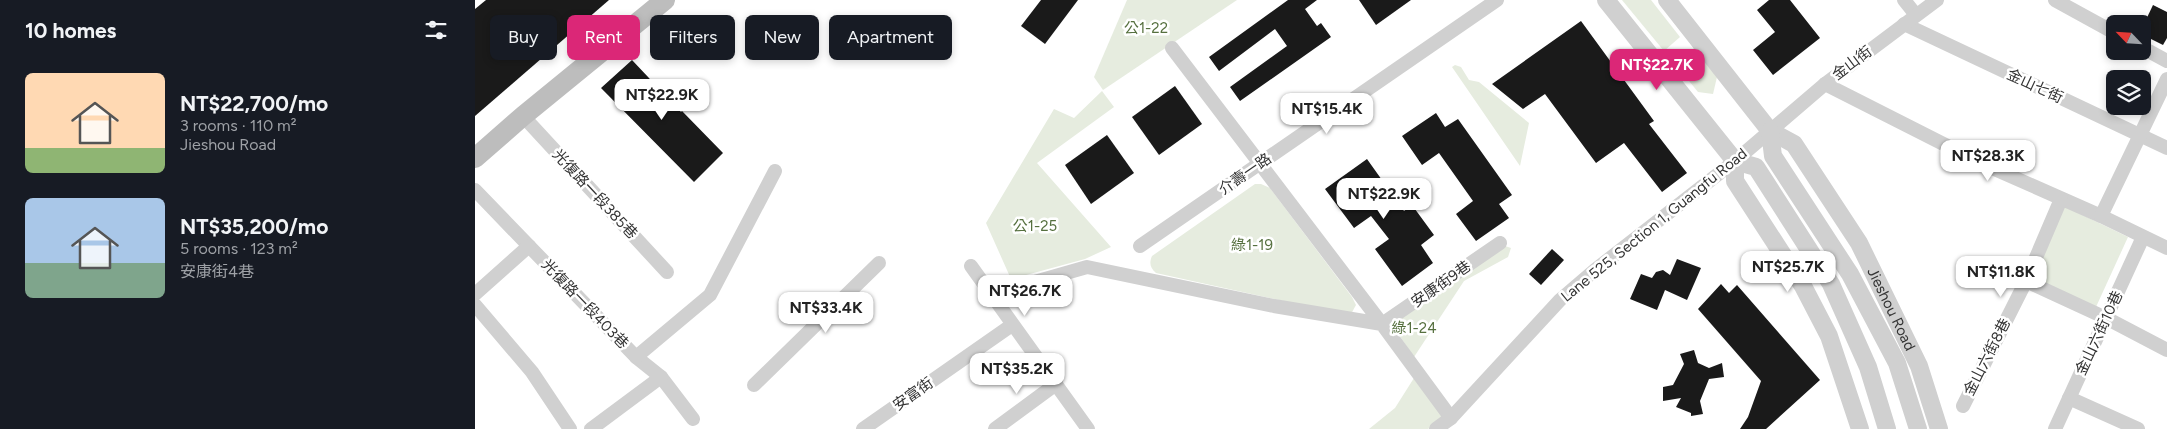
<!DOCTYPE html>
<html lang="en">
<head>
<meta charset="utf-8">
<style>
	:root { --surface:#171b24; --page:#242831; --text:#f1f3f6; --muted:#9ea1a6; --accent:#db2777 }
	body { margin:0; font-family:Figtree,"Noto Sans TC",sans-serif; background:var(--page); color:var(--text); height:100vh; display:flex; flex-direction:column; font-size:19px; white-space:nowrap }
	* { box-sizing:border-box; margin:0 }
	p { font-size:16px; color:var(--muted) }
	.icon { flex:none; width:28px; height:28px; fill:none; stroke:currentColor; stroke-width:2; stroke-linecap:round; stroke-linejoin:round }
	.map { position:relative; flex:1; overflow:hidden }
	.drawer { display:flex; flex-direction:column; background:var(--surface); width:475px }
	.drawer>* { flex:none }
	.top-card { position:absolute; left:15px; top:15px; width:475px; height:45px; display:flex; gap:10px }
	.needle { width:32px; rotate:295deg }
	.fabs { position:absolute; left:1631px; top:15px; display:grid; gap:10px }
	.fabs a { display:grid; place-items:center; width:45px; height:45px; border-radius:8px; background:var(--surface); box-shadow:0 2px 8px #0003; font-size:25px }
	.price { position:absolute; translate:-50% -42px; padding:0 11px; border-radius:10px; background:#fff; color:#222; font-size:16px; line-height:32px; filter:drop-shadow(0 1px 2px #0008) }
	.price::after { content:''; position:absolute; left:50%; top:30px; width:15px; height:11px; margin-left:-8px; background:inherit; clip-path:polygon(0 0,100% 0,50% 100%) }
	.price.selected { background:var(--accent); color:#fff }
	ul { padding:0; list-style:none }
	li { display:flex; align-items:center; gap:15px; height:125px; padding:0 25px }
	li span { display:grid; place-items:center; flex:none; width:140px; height:100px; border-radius:8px; color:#555 }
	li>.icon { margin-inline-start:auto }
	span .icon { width:60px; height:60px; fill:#fffc; stroke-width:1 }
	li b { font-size:21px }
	h2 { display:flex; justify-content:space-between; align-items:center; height:60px; padding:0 25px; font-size:21px }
	.chip { padding:0 18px; border-radius:8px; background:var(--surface); box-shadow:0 2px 8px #0003; font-size:18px; line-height:45px }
	.chip.selected { background:var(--accent); color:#fff }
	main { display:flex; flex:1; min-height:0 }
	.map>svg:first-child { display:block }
</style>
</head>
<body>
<main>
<section class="drawer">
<h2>10 homes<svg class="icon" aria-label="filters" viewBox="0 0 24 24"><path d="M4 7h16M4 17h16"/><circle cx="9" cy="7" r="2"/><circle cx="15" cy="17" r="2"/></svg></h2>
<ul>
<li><span style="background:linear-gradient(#ffd9b3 75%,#8fb573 0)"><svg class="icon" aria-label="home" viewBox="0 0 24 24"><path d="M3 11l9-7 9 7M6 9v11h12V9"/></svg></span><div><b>NT$22,700/mo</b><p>3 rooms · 110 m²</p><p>Jieshou Road</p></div></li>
<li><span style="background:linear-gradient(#a9c7e8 65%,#7fa58c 0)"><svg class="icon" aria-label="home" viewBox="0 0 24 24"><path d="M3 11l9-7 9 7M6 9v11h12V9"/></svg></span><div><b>NT$35,200/mo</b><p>5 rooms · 123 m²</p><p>安康街4巷</p></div></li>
</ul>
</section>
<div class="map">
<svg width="1692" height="429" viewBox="0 0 1692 429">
	<rect width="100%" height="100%" fill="#fff"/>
	<g fill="#e6ecdf">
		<polygon points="652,0 762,0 628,90 619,77"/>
		<polygon points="1147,0 1176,0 1205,37 1189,51"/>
		<polygon points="1219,48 1242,77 1238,94 1223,92 1201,65"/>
		<polygon points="980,65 986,67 994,80 1004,82 1054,123 1045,166 977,67"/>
		<polygon points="627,91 639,107 562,163 636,247 610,259 536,279 511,223 579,109 599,118"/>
		<path d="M780,184h6l9,4 82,109 4,8 -5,9 -4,1 -191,-42c-6,-5 -7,-10 -4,-17z"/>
		<polygon points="1589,206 1653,237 1621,307 1556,277"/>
		<polygon points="1030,246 1036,248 1033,257 989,281 939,357 920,329 921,321"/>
		<polygon points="939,378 970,416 953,429 894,429 920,408"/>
	</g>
	<g fill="#1a1a1a">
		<polygon points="11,0 134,0 0,116 0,9"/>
		<polygon points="566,0 603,0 570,44 546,26"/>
		<polygon points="813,0 842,0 830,9 842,26 846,23 856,37 765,101 755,87 812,46 800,29 744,71 734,57"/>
		<polygon points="884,0 936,0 901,25"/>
		<polygon points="1294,0 1315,0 1345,38 1298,75 1278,50 1300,32 1282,10"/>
		<polygon points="1678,5 1692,12 1692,38 1688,45 1668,35 1668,26"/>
		<polygon points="1106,21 1179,121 1174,124 1212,173 1187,192 1149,143 1121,163 1070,94 1048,109 1017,84"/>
		<polygon points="157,60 206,112 207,111 248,153 219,182 126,88"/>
		<polygon points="700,86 727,124 684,155 657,117"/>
		<polygon points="961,113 970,127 983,119 1037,195 1024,204 1034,218 1001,241 981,214 998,201 964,153 947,165 927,136"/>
		<polygon points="632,135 659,173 616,204 590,165"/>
		<polygon points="892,159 929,211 937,205 959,235 946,245 958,263 927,286 900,249 914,239 896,216 879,228 850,189"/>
		<polygon points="1077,249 1089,260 1066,285 1054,274"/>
		<polygon points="1202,259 1226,268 1212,300 1190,290 1182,310 1155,299 1166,274 1177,278 1181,272 1188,270 1195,275"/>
		<polygon points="1246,284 1254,293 1262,285 1345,380 1291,429 1265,429 1273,417 1286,381 1223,309"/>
		<polygon points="1219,350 1223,363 1234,368 1247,363 1249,377 1234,379 1225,401 1228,414 1216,416 1216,413 1201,407 1206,398 1188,401 1188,387 1198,385 1209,364 1205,354"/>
	</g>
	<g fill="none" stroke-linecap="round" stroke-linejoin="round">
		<g stroke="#d0d0d0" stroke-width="14">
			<polyline points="1429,0 1441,15"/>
			<polyline points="1580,0 1640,33"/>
			<polyline points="1429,24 1692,148"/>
			<polyline points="697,48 907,324 1025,243"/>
			<polyline points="1668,48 1692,61"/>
			<polyline points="1350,84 1506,163 1626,216 1692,248"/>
			<polyline points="48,116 192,272"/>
			<polyline points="0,190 161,357 186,377 218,419"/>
			<polyline points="1626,216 1692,79"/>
			<polyline points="665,246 1022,0"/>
			<polyline points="496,266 613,429"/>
			<polyline points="1551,281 1631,318 1692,350"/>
			<polyline points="0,294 54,246"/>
			<polyline points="517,294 612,267 799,306 907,324 976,418"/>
			<polyline points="0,305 57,372 95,429"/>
			<polyline points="161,357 235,295 300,171"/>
			<polyline points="279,385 404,263"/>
			<polyline points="1594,398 1663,429"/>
			<polyline points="1488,406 1551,281 1586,199"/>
			<polyline points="116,429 186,377"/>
			<polyline points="388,429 537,325"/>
			<polyline points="520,429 581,384"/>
			<polyline points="961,429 976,418 1085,300 1120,270 1260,161 1350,84 1462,0"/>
			<polyline points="1580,429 1668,237"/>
		</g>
		<g stroke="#d0d0d0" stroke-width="18">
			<polyline points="1131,0 1260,161 1281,167 1356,284 1393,367 1412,429"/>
			<path id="s1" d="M1192,0l103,131 24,13 65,99 60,123 20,63"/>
			<polyline points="1295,131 1298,156 1375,274 1422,363 1443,429"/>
			<polyline points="1260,161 1260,181 1328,286 1354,336 1385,429"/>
		</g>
		<polyline stroke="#bdbdbd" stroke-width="20" points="0,158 48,116 190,0"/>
	</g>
	<g text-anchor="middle" stroke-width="5" stroke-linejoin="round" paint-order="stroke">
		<g font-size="15" fill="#56703f" stroke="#fff">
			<text x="671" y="33">公1-22</text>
			<text x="560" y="231">公1-25</text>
			<text x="777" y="250">綠1-19</text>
			<text x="939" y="333">綠1-24</text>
		</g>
		<g font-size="15" fill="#333" stroke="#fff">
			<text transform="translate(1377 63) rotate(-37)" y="5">金山街</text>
			<text transform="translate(1560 86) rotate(25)" y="5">金山七街</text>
			<text transform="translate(770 174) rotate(-35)" y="5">介壽一路</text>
			<text transform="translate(120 194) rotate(47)" y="5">光復路一段385巷</text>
			<text transform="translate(1179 225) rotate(-39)" y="5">Lane 525, Section 1, Guangfu Road</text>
			<text transform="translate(966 284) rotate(-35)" y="5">安康街9巷</text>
			<text transform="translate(110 304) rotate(46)" y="5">光復路一段403巷</text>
			<text dy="5" stroke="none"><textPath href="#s1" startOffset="386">Jieshou Road</textPath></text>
			<text transform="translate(1624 333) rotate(-65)" y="5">金山六街10巷</text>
			<text transform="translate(1512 357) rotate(-63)" y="5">金山六街8巷</text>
			<text transform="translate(438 394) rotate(-35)" y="5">安富街</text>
		</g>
	</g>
</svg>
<div class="fabs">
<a><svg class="needle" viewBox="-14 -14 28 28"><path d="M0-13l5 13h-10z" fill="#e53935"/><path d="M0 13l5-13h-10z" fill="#9ea1a6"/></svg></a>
<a><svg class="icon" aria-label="layers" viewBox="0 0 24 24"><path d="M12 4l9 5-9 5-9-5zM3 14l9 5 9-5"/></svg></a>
</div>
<b class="price selected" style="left:1182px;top:91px">NT$22.7K</b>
<b class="price" style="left:187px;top:121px">NT$22.9K</b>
<b class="price" style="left:852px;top:135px">NT$15.4K</b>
<b class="price" style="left:1513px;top:182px">NT$28.3K</b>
<b class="price" style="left:909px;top:220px">NT$22.9K</b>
<b class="price" style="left:1313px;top:293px">NT$25.7K</b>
<b class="price" style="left:1526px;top:298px">NT$11.8K</b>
<b class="price" style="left:550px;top:317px">NT$26.7K</b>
<b class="price" style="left:351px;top:334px">NT$33.4K</b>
<b class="price" style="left:542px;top:395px">NT$35.2K</b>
<div class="top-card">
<a class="chip">Buy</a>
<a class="chip selected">Rent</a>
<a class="chip">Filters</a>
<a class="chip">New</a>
<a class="chip">Apartment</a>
</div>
</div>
</main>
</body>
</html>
